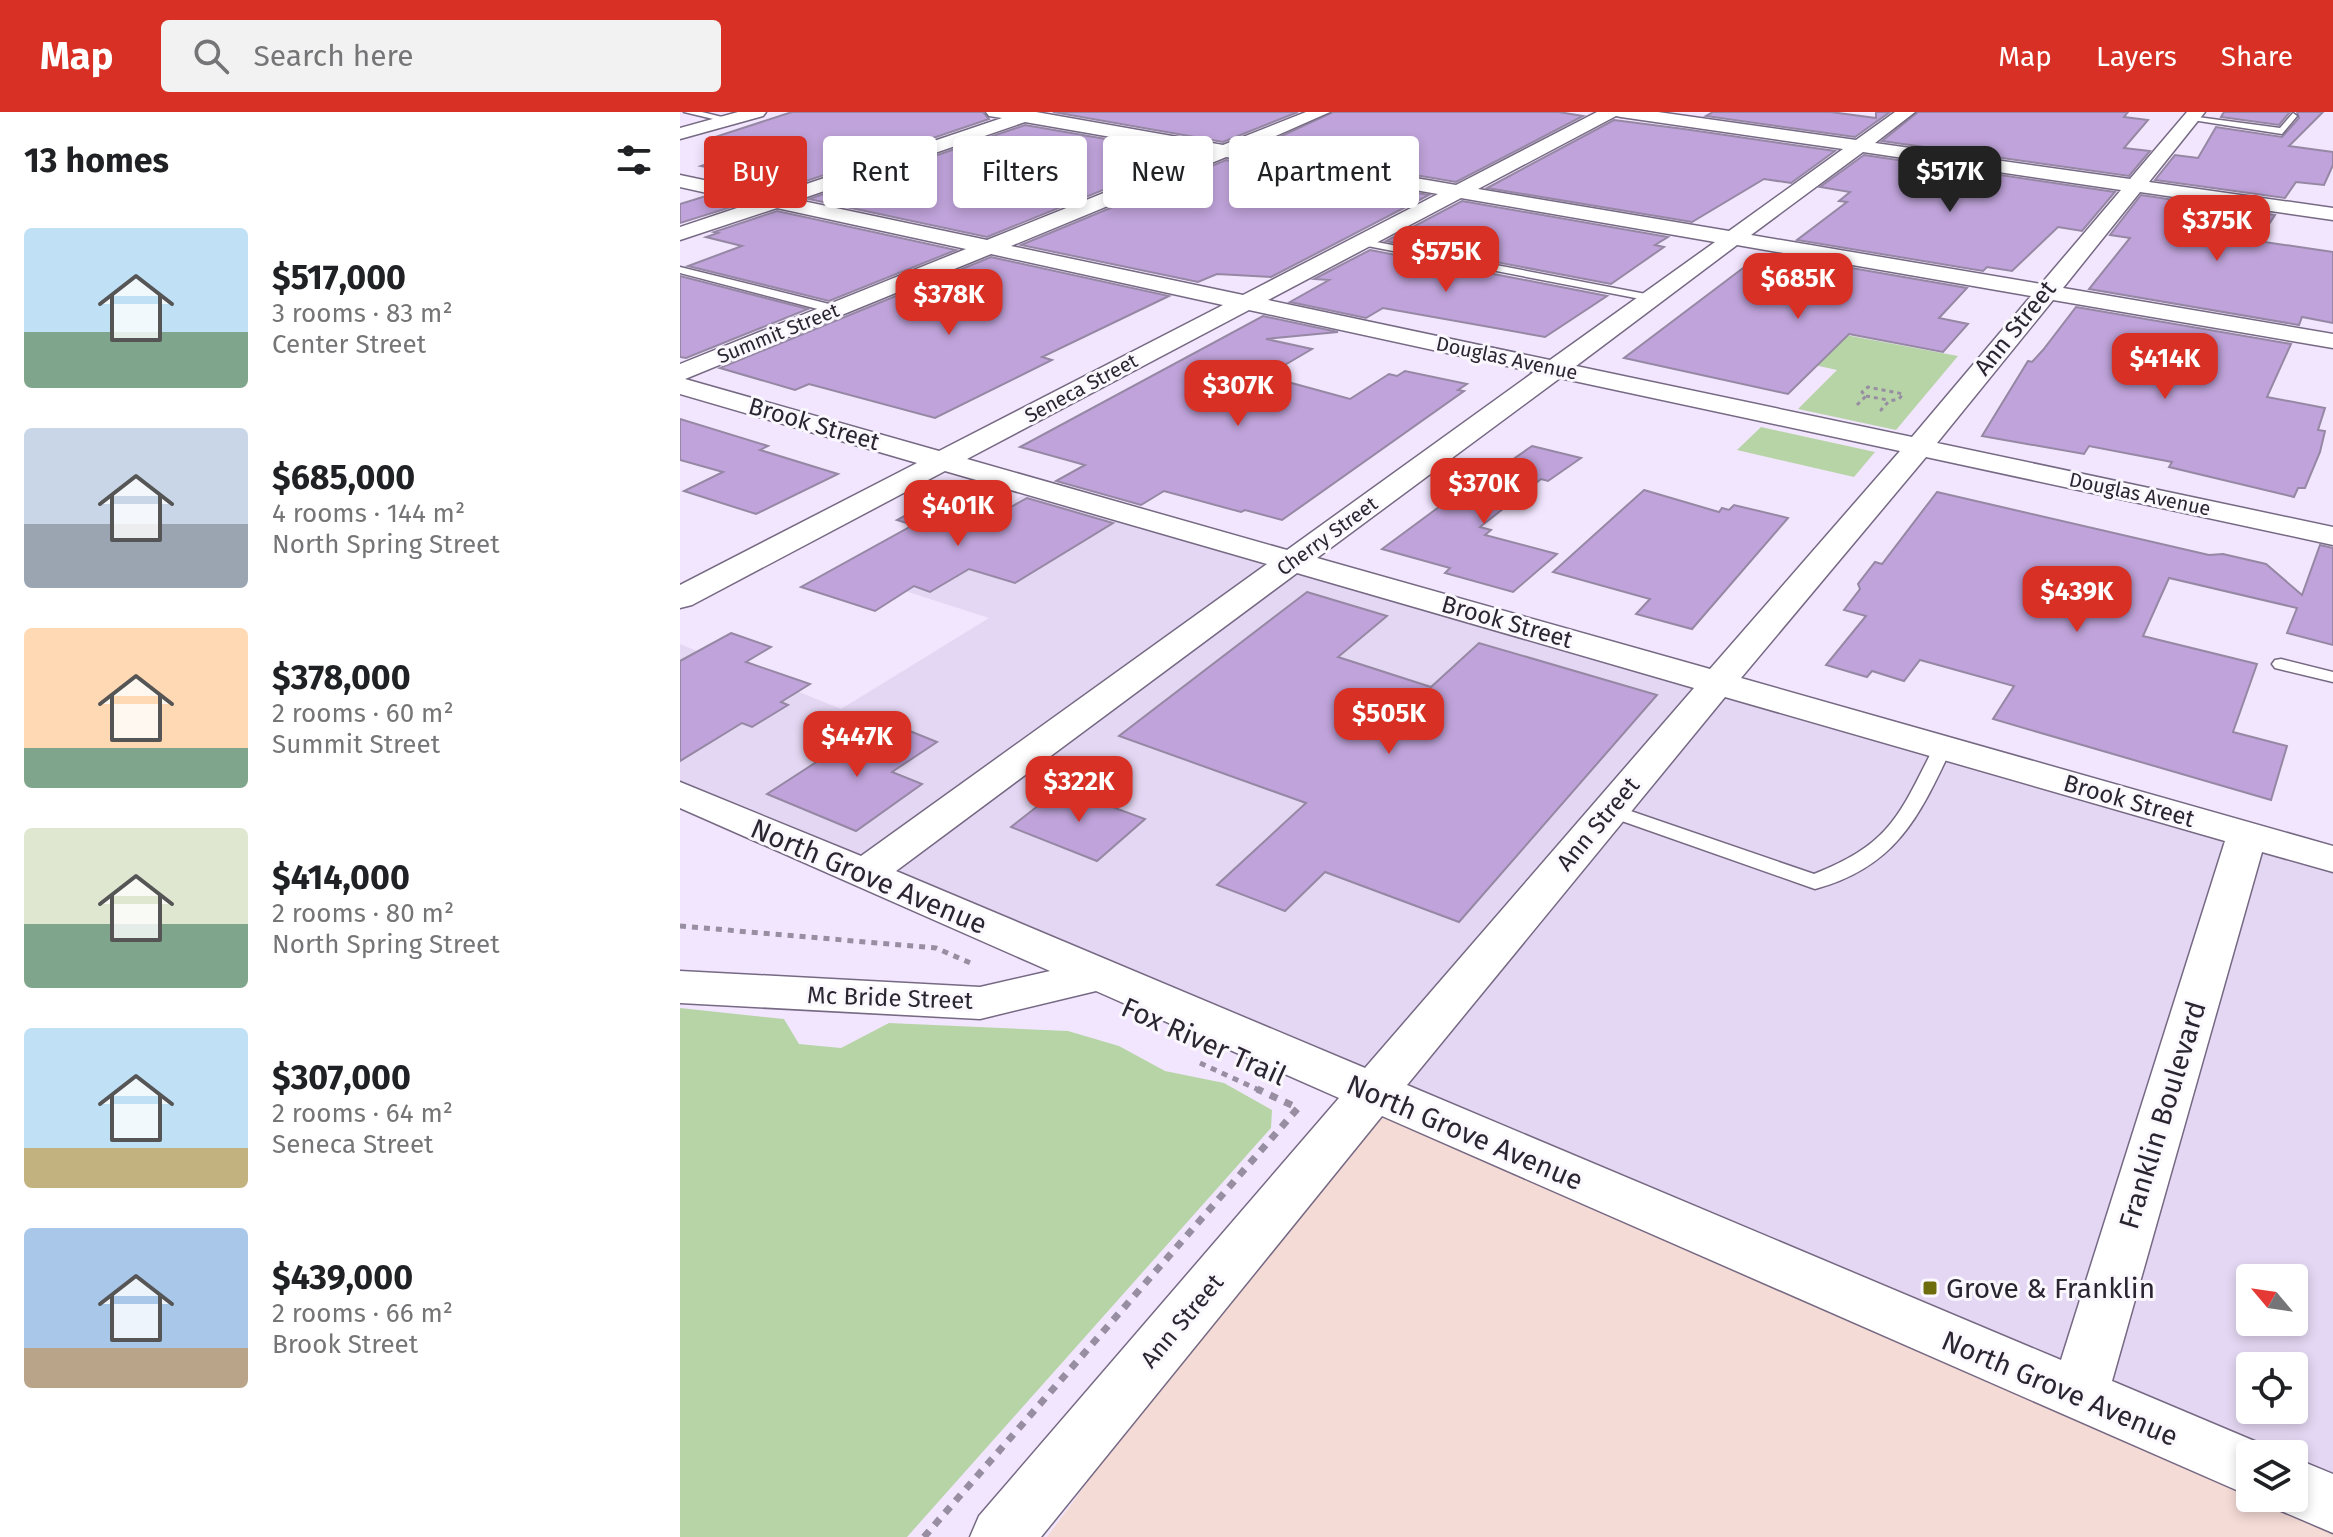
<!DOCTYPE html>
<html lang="en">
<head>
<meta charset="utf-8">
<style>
	:root { --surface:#fff; --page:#f2f2f2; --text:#202124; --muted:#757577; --accent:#d93025 }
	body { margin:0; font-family:"Fira Sans",sans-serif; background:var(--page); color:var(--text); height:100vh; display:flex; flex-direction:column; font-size:30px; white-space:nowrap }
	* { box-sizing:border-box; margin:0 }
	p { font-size:26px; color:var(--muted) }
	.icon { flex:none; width:44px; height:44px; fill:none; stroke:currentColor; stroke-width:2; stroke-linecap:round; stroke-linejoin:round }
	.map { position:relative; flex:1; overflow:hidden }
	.drawer { display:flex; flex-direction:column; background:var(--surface); width:680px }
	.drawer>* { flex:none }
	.hud { position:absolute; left:24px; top:24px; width:760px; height:72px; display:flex; gap:16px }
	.needle { width:52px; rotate:299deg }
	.tools { position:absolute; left:1556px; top:1152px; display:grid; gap:16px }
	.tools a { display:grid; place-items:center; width:72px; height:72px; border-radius:8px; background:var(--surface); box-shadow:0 4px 12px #0003; font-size:40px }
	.price { position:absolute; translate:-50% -68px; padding:0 18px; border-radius:16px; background:var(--accent); color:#fff; font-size:26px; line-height:52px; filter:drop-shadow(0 2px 4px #0008) }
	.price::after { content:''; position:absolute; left:50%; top:48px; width:24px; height:18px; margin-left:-12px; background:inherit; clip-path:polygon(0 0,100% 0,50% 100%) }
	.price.current { background:#222; color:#fff }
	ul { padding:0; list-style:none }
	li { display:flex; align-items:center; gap:24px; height:200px; padding:0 24px }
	li span { display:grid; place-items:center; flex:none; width:224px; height:160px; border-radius:8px; color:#555 }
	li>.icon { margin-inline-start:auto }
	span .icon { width:96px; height:96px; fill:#fffc; stroke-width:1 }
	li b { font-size:34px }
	h2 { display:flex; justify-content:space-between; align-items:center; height:96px; padding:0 24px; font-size:34px }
	.chip { padding:0 28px; border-radius:8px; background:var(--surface); box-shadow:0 4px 12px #0003; font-size:28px; line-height:72px }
	.chip.current { background:var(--accent); color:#fff }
	header { display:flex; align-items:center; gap:48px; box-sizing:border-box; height:112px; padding:0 40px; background:var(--accent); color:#fff }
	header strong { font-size:38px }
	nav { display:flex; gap:44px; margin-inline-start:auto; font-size:28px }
	.search { width:560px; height:72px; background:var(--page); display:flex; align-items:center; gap:20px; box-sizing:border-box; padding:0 28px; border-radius:8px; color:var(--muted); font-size:30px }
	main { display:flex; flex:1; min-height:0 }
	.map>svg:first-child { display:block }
</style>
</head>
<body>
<header>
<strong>Map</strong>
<div class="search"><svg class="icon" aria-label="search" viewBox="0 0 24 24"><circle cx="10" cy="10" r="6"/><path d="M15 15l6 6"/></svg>Search here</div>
<nav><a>Map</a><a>Layers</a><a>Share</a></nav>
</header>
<main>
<section class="drawer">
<h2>13 homes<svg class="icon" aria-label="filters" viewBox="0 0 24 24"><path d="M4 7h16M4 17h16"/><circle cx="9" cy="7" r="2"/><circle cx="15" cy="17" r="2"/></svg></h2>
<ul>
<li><span style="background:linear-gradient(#bfe0f5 65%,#7fa58c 0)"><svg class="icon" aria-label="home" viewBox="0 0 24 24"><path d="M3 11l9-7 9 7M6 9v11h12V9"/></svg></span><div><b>$517,000</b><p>3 rooms · 83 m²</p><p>Center Street</p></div></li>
<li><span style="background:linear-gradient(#c9d6e8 60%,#9aa5b1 0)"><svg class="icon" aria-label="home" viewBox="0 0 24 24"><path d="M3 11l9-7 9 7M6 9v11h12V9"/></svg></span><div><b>$685,000</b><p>4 rooms · 144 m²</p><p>North Spring Street</p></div></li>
<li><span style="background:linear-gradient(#ffd9b3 75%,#7fa58c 0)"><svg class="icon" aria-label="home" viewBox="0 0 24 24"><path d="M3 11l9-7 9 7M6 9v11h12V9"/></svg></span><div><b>$378,000</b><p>2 rooms · 60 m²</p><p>Summit Street</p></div></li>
<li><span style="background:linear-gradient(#dfe7d0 60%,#7fa58c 0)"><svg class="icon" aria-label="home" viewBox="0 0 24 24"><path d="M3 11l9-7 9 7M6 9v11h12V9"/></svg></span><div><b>$414,000</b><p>2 rooms · 80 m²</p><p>North Spring Street</p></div></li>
<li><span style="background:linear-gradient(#bfe0f5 75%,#c2b280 0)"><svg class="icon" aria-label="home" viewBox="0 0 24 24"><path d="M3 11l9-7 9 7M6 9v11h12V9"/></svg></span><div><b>$307,000</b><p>2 rooms · 64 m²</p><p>Seneca Street</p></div></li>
<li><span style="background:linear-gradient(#a9c7e8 75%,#b9a48a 0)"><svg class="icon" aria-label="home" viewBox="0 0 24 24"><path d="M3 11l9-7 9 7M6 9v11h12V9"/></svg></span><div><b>$439,000</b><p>2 rooms · 66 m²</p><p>Brook Street</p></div></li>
</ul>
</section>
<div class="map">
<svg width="1653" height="1425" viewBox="0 0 1653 1425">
	<rect width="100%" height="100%" fill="#f2e6fe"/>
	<polygon fill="#f5dbd6" points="693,981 1570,1356 1570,1386 1614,1386 1653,1392 1653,1425 367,1425"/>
	<path fill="#e4d7f3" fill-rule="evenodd" d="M358,375l1295,372v645l-39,-17v-33h-44l-1570,-661v-149l161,65 148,-91 -118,-38zM1570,1166h44v44h-44zM1570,1254h44v44h-44z"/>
	<g fill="#b7d4a7">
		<polygon points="1155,221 1278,244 1216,318 1118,297 1157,258 1125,251"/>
		<polygon points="1081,315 1195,340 1174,365 1057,338"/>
		<polygon points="0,896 104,907 119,932 161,936 209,911 388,919 439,934 485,959 544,971 592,998 591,1016 227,1425 0,1425"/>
	</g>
	<g fill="#bfa3da" stroke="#9688a4" stroke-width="2">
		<polygon points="112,0 303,0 309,7 94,80 60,73 80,66 21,54 81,34 38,24"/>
		<polygon points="373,0 618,0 543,30"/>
		<polygon points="653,0 879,0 903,4 776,70 576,36"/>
		<polygon points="1033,0 1151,0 1196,6 1196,0 1210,0 1175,25 1026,4"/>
		<polygon points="1238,0 1448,0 1444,5 1468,8 1444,36 1470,39 1449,64 1202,29"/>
		<polygon points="1544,0 1610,0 1599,13 1541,5"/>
		<polygon points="1617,0 1643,0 1609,34 1653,40 1653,53 1644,73 1616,70 1605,86 1475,68 1495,43 1518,46 1536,15 1602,25 1619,6"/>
		<polygon points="934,8 1004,17 1155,39 1111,71 1084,67 1012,110 807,76"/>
		<polygon points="345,13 512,42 307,125 129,87"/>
		<polygon points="1184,43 1435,80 1402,119 1378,115 1332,159 1307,155 1303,159 1117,128 1167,90 1159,89 1170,80 1140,75"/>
		<polygon points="546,48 749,83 591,165 537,162 518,170 341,133"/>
		<polygon points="1461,83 1595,103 1578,129 1653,140 1653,211 1622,205 1619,213 1409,177 1450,126 1430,123"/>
		<polygon points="26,84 61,92 0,111 0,92"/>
		<polygon points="782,89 988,125 975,133 984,135 931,172 706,129"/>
		<polygon points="97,99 276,138 149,189 8,154 62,134 26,125 38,121 34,120"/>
		<polygon points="690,138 917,182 927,184 865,225 703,196 686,206 610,190 649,168 634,167"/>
		<polygon points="1097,143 1287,176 1259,206 1288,212 1263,240 1169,222 1108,282 944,246 1075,147 1088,149"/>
		<polygon points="311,145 489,184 362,245 372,248 255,306 129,272 115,278 40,256"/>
		<polygon points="0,164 128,197 6,246 0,245"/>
		<polygon points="1396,195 1611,232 1587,285 1645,296 1638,318 1645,319 1640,340 1625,376 1618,376 1614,385 1489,355 1492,350 1409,334 1404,342 1302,324 1348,249 1352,250 1363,238"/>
		<polygon points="583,204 658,220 586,227 632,237 586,264 670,287 709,262 717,264 725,259 787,272 778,278 784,279 602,408 565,398 561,400 484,379 461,393 376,369 405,353 340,335"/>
		<polygon points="0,307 88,334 80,338 158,362 76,402 4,379 43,360 0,348"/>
		<polygon points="852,334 901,346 868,369 861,367 800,415 811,418 805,423 877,442 833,480 765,461 770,456 702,437 801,364 806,366"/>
		<polygon points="964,378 1039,400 1042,396 1049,398 1054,393 1108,406 1012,517 956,502 970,487 873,460"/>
		<polygon points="271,379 329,396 347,386 433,411 335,471 289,457 250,480 234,474 195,499 121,475 233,413 217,408"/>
		<polygon points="1257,380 1529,443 1543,442 1586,452 1622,483 1640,433 1653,436 1653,533 1607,521 1617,496 1489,466 1463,524 1577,552 1553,620 1607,634 1591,688 1313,607 1334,574 1240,548 1224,569 1192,559 1187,565 1146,553 1186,504 1164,498 1180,477 1178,472 1195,450 1202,452"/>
		<polygon points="627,480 707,504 658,545 751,575 799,531 977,583 779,810 645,760 605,799 537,773 626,691 439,624"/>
		<polygon points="51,521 91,535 66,550 130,572 101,590 108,593 72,615 62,611 0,649 0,549"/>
		<polygon points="215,613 257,630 212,660 242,672 176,719 87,682 155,638 162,640 203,614 210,616"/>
		<polygon points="381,676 465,707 417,749 331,715"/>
	</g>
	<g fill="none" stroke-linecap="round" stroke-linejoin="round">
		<g stroke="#766983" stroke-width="3">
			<g id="service">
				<polygon points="4,0 22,0 54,8 50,11"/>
				<polygon points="1613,1 1617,4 1602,22 1506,7 1510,4 1600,16"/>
				<polygon points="681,127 971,183 977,186 971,189 677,132 676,130"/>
				<polygon points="0,155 161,195 163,198 157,202 0,161"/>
				<polygon points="1601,547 1653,560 1653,570 1595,556 1592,552 1595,548"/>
				<path d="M1263,629l9,6c-33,70 -56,120 -137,142l-213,-75 -3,-4 3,-4h14l198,68c76,-30 85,-58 120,-127z"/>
			</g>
		</g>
		<g stroke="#766983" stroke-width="3">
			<g id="minor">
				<polygon points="58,0 86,0 83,4 0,27 0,16"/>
				<path d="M306,0h50l187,33 83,-33h24l-84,37 210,36 141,-73h61l198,28 39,-28h20l-40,31 255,36 57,-67h18l-56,70 184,26v12l-193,-28 -77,96 270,46v14l-280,-48 -116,143 396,84v18l-407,-88 -185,221 592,168v26l-71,-20 -150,529 159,67 3,6h-24v42l-868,-380 -341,421h-71l9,-21 360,-418 -243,-107 -116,28 -300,-16v-32l300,16 70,-16 -370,-163v-26l181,74 406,-292 -322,-93 -253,134 -12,3v-23l237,-122 -237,-69v-30l286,-115 -189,-41 -97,32v-13l72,-24 -72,-16v-12l94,20 228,-77 -13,-2zM936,4l5,1 222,32 -114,82 -251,-42zM345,10l178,31 -216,87 -189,-40zM1183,40l258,38 -80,94 -290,-49zM546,45l212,37 -195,101 -232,-49zM781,86l254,44 -165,118 -282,-60zM1057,133l294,51 -119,141 -336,-71zM311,142l232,51 -284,146 -254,-72zM569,198l285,62 -247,178 -320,-91zM880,266l340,73 -190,218 -393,-111zM617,461l397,115 -329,380 -469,-197zM1045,585l500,144 -164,519 -654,-275z"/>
				<polygon points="1614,1346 1653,1362 1653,1421 1592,1395 1588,1386 1614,1386"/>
			</g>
		</g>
		<g stroke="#978ea1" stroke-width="3" stroke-dasharray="4 4" stroke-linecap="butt">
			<polyline points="1186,284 1208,288"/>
			<polyline points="1177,293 1186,284 1182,280 1188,275 1223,282 1219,287 1209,289 1201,298 1203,300"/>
		</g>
		<g stroke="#978ea1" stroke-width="5" stroke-dasharray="6 6" stroke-linecap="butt">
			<polyline points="0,814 256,836 295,853"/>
			<polyline points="520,951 581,979"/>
		</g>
		<polyline stroke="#978ea1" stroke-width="7" stroke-dasharray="8 8" stroke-linecap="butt" points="244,1425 618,996 577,977"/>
		<use href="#service" fill="#fff" fill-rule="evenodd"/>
		<use href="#minor" fill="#fff" fill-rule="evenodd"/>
	</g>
	<rect fill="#6e6d0e" stroke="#faf7fd" stroke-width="3" x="1242" y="1168" width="16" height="16" rx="4"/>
	<g text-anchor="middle" stroke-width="6" stroke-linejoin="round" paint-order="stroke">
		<g font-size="20" fill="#2b2531" stroke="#faf7fd">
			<text transform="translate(98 221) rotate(-22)" y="7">Summit Street</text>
			<text transform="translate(827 246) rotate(12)" y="7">Douglas Avenue</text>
			<text transform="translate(401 276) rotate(-28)" y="7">Seneca Street</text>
			<text transform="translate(1460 382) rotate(12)" y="7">Douglas Avenue</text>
			<text transform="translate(647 424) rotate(-36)" y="7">Cherry Street</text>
		</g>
		<g font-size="24" fill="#2b2531" stroke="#faf7fd">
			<text transform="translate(1335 216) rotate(-51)" y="8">Ann Street</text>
			<text transform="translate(134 312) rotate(16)" y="8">Brook Street</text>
			<text transform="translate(827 510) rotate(16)" y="8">Brook Street</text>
			<text transform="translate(1449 689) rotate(16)" y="8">Brook Street</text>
			<text transform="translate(918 712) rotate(-50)" y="8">Ann Street</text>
			<text transform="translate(210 886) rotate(2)" y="8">Mc Bride Street</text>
			<text transform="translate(502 1209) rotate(-50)" y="8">Ann Street</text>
		</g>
		<g font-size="28" fill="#2b2531" stroke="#faf7fd">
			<text transform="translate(189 764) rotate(23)" y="10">North Grove Avenue</text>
			<text transform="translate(524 929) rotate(24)" y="10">Fox River Trail</text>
			<text transform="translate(1482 1003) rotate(-73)" y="10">Franklin Boulevard</text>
			<text transform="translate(785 1020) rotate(23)" y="10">North Grove Avenue</text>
			<text transform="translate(1380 1276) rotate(23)" y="10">North Grove Avenue</text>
		</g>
		<g font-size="28" fill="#2b2531" stroke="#faf7fd" text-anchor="start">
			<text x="1266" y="1186">Grove &amp; Franklin</text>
		</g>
	</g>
</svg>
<div class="tools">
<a><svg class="needle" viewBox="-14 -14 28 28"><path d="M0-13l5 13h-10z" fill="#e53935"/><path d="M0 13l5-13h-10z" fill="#757577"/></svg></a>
<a><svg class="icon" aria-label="locate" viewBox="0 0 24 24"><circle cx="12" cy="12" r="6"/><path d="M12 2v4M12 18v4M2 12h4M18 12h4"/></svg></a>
<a><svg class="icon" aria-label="layers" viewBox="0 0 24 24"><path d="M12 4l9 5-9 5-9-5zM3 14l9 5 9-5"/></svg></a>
</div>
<b class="price current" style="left:1270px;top:102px">$517K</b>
<b class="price" style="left:1537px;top:151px">$375K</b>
<b class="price" style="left:766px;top:182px">$575K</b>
<b class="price" style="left:1118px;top:209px">$685K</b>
<b class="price" style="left:269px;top:225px">$378K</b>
<b class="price" style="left:1485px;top:289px">$414K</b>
<b class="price" style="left:558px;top:316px">$307K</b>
<b class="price" style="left:804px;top:414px">$370K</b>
<b class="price" style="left:278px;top:436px">$401K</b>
<b class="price" style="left:1397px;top:522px">$439K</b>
<b class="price" style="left:709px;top:644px">$505K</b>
<b class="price" style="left:177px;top:667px">$447K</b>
<b class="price" style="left:399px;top:712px">$322K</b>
<div class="hud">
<a class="chip current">Buy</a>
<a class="chip">Rent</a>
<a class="chip">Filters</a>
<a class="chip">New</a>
<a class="chip">Apartment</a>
</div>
</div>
</main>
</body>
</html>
